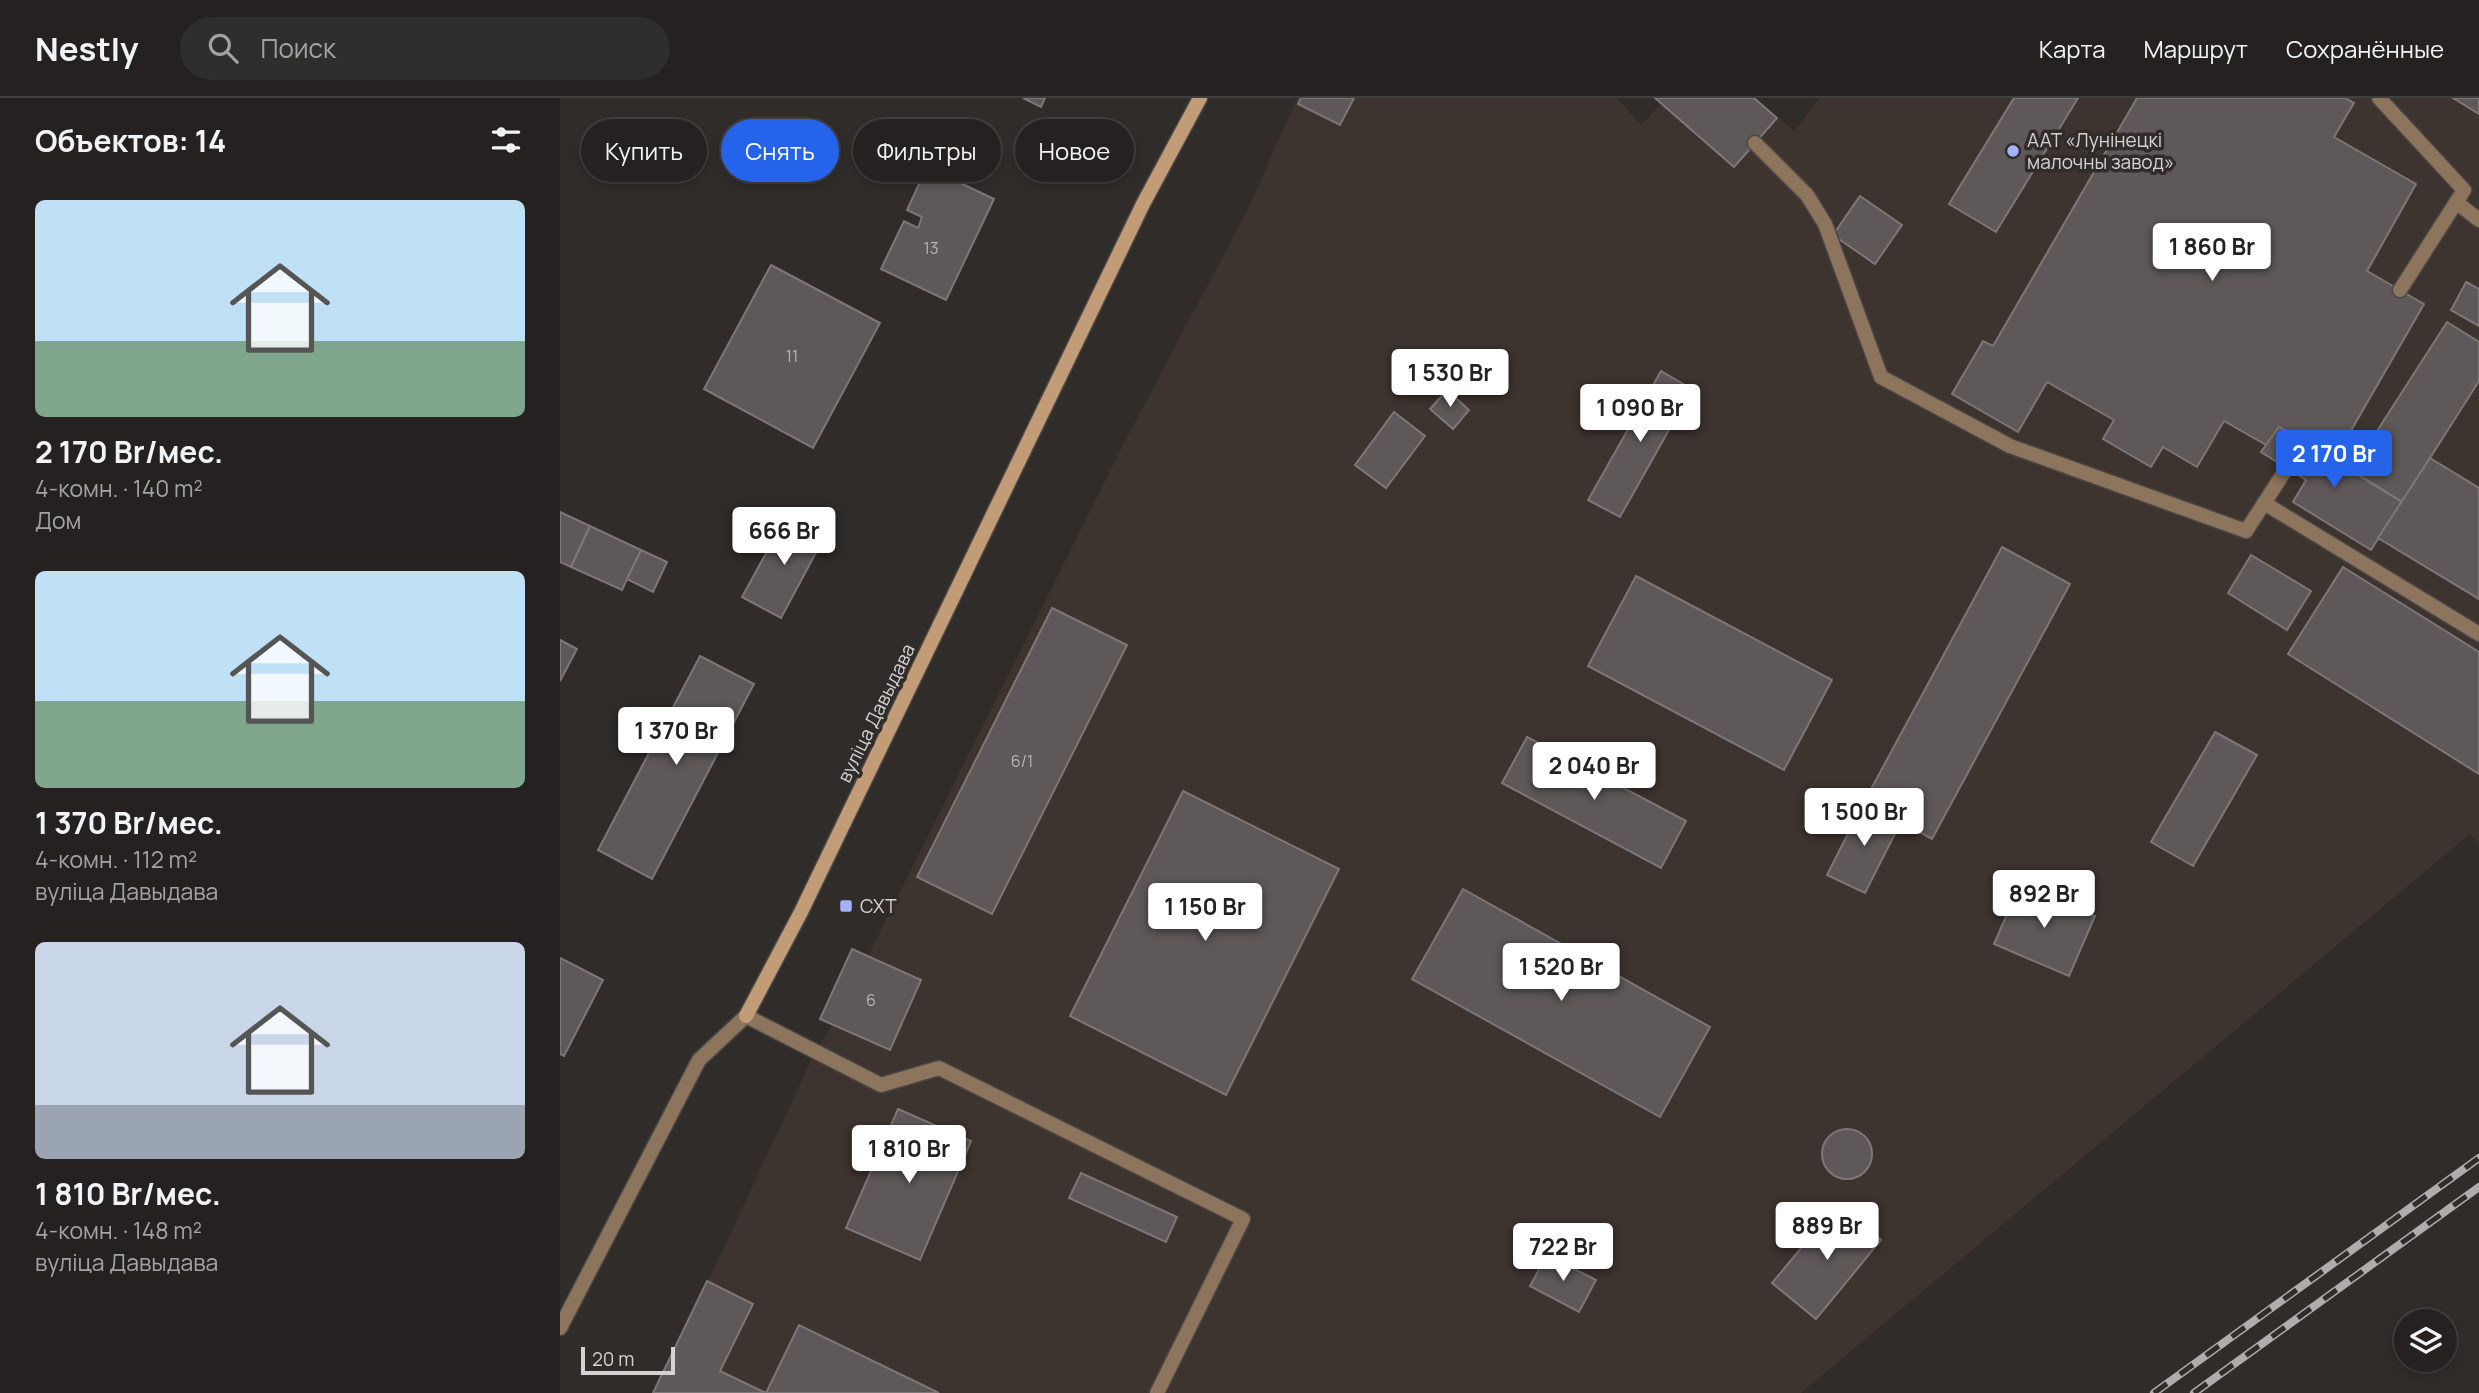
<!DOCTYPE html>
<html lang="ru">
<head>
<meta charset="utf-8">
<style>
	:root { --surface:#242120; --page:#302e2d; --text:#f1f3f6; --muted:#a3a3a5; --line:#413e3e; --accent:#2563eb }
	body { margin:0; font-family:Manrope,sans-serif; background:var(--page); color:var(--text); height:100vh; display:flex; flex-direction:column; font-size:26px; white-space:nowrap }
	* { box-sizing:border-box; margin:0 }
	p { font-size:23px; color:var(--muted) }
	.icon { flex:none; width:38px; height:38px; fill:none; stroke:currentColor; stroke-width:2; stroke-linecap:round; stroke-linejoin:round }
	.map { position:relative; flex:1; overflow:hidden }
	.side { display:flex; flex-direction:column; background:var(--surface); width:560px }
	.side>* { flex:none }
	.hud { position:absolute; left:21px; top:21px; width:665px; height:63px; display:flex; gap:14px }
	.fabs { position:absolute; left:1834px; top:1211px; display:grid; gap:14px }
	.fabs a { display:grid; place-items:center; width:63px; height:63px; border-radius:50%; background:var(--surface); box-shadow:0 4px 10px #0003,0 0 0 2px var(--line); font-size:35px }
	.scale { position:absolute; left:21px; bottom:18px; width:94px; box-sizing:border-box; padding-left:7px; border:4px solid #d5d2d1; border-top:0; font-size:19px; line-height:24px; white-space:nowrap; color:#d5d2d1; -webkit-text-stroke:5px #302c2a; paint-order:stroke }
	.price { position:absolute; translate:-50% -60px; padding:0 16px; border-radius:7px; background:#fff; color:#222; font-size:23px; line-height:46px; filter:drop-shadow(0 2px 4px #0008) }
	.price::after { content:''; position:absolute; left:50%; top:42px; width:21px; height:16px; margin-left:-10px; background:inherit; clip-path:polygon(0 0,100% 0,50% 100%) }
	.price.active { background:var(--accent); color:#fff }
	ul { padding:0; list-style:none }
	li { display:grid; align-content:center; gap:14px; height:371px; padding:0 35px }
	li span { display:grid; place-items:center; height:217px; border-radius:10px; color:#555 }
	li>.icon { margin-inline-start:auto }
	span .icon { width:126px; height:126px; fill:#fffc; stroke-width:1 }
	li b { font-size:30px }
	h2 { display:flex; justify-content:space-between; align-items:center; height:84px; padding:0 35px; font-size:30px }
	.tag { padding:0 24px; border-radius:32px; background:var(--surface); box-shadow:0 4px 10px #0003,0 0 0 2px var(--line); font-size:24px; line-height:63px }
	.tag.active { background:var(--accent); color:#fff }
	header { display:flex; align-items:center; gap:42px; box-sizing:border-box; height:98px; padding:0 35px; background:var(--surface); border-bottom:2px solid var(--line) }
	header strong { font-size:33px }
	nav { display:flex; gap:38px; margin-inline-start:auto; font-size:24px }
	.search { width:490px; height:63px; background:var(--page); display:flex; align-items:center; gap:18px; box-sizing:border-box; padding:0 24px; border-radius:38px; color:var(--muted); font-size:26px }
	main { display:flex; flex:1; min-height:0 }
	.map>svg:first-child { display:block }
</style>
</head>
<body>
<header>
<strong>Nestly</strong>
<div class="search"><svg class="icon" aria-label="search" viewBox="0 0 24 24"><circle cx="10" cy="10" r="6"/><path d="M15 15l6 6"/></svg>Поиск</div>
<nav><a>Карта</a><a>Маршрут</a><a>Сохранённые</a></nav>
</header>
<main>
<section class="side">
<h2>Объектов: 14<svg class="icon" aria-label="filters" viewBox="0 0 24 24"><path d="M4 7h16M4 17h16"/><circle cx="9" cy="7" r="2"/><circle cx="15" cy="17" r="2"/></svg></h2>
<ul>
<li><span style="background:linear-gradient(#bfe0f5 65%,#7fa58c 0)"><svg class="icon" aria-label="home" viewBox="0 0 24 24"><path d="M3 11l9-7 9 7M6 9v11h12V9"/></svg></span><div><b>2 170 Br/мес.</b><p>4-комн. · 140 m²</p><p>Дом</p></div></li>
<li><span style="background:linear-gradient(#bfe0f5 60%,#7fa58c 0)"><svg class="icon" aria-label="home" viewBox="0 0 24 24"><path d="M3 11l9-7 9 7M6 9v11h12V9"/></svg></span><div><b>1 370 Br/мес.</b><p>4-комн. · 112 m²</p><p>вуліца Давыдава</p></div></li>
<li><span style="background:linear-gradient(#c9d6e8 75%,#9aa5b1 0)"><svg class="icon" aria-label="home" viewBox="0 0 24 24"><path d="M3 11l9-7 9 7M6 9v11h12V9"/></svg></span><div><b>1 810 Br/мес.</b><p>4-комн. · 148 m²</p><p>вуліца Давыдава</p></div></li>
</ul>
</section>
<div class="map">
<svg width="1919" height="1295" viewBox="0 0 1919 1295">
	<rect width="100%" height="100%" fill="#302c2a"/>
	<polygon fill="#3d332f" points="737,0 1057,0 1081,27 1101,6 1095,0 1194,0 1235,33 1259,0 1919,0 1919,745 1910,736 1241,1295 96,1295 255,954 272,927 260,921 292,851 308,858 564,345 689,109"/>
	<g fill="#5e5859" stroke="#7d7777" stroke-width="2">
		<polygon points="463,0 485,0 481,9"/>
		<polygon points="741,0 794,0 780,27 738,6"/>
		<polygon points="1095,0 1194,0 1217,20 1174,69"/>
		<polygon points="1454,0 1518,0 1436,134 1389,106"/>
		<polygon points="1577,0 1785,0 1794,5 1774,39 1856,86 1807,173 1864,206 1774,362 1719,329 1708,348 1664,323 1637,369 1603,349 1591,369 1543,341 1554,322 1487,284 1458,334 1392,296 1423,243 1433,248"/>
		<polygon points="1893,0 1919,0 1919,16"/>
		<polygon points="367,69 434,101 386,202 321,171 344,123 358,130 362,119 347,112"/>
		<polygon points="1300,98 1342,127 1315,166 1273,137"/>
		<polygon points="211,167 320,225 253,350 144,291"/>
		<polygon points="1906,184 1919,191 1919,228 1891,212"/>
		<polygon points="1887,224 1919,244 1919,283 1842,404 1792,372"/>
		<polygon points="1101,273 1132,291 1060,419 1028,402"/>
		<polygon points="887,292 909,312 893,331 870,311"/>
		<polygon points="834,314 865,338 826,390 795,367"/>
		<polygon points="1719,329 1842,404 1811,452 1733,404 1746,382 1701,354"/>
		<polygon points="1870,360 1919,390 1919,501 1818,440"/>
		<polygon points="0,414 30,428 11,469 0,464"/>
		<polygon points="227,417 265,438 221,520 182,499"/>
		<polygon points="30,428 81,452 62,492 11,469"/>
		<polygon points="1442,449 1510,486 1372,741 1304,704"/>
		<polygon points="81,452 107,464 93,494 67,481"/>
		<polygon points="1691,457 1751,493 1727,532 1668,495"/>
		<polygon points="1783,469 1919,554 1919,676 1728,556"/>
		<polygon points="1076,478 1272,582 1224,672 1028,568"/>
		<polygon points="492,510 567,547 432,816 357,779"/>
		<polygon points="0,542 17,551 0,583"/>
		<polygon points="140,558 194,586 92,781 38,752"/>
		<polygon points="1655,634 1697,657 1633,768 1591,744"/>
		<polygon points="967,639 1126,723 1101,770 942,685"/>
		<polygon points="623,693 779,771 666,997 510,918"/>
		<polygon points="1304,704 1341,724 1305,795 1267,777"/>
		<polygon points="1460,786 1535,818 1509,878 1434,846"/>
		<polygon points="903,791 1150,929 1100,1019 852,881"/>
		<polygon points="292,851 361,882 330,952 260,921"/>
		<polygon points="0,860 43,882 4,958 0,956"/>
		<polygon points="338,1011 411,1043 360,1162 286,1130"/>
		<circle cx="1287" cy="1056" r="25"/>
		<polygon points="521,1075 617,1119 606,1144 509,1100"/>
		<polygon points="1278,1106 1321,1142 1256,1221 1212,1185"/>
		<polygon points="987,1157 1036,1182 1019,1214 970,1188"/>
		<polygon points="147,1183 193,1206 160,1273 206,1295 239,1227 379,1295 93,1295"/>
	</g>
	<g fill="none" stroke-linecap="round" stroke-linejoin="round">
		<g stroke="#4a4745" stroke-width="17">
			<g id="lane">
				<polyline points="1819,0 1904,92 1840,192"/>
				<polyline points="1195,45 1247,97 1265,126 1321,279 1450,348 1686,433 1727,370"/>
				<polyline points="1896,104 1919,122"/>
				<polyline points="1704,405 1919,536"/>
				<polyline points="186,918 321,987 379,970 683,1121 597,1295"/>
			</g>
		</g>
		<g stroke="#4a4745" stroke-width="17">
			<polyline id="street" points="0,1230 139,962 186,918"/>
		</g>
		<g stroke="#4a4745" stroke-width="17">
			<polyline id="secondary" points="186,918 241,814 583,106 640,0"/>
		</g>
		<use href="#lane" stroke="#8c745d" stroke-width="14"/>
		<use href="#street" stroke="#8c745d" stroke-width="14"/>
		<use href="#secondary" stroke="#c29c77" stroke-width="14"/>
		<g stroke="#b0acab" stroke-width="8">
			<g id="rail">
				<polyline points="1594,1295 1919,1060"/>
				<polyline points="1634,1295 1919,1089"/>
			</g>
		</g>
		<use href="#rail" stroke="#302c2a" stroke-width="5" stroke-dasharray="16" stroke-linecap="butt"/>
	</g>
	<g fill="#a5b1fc" stroke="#302c2a" stroke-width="2.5">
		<circle cx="1453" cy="53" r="7"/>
		<rect x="279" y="801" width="14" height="14" rx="3.5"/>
	</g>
	<g text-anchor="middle" stroke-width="7" stroke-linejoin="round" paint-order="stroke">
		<g font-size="16" fill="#b7b4b3">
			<text x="371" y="156">13</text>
			<text x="232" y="264">11</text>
			<text x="462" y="669">6/1</text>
			<text x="311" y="908">6</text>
		</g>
		<g font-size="19" fill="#d5d2d1" stroke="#302c2a" text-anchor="start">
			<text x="1467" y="49">ААТ «Лунінецкі<tspan x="1467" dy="22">малочны завод»</tspan></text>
			<text x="300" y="815">СХТ</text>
		</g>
		<g font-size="19" fill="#d5d2d1" stroke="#302c2a">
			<text transform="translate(316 615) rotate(-64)" y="7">вуліца Давыдава</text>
		</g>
	</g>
</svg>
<div class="fabs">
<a><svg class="icon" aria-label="layers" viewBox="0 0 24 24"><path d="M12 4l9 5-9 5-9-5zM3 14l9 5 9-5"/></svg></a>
</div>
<div class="scale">20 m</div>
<b class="price" style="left:1652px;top:185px">1 860 Br</b>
<b class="price" style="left:890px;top:311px">1 530 Br</b>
<b class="price" style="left:1080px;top:346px">1 090 Br</b>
<b class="price active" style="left:1774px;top:392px">2 170 Br</b>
<b class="price" style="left:224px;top:469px">666 Br</b>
<b class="price" style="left:116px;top:669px">1 370 Br</b>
<b class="price" style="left:1034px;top:704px">2 040 Br</b>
<b class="price" style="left:1304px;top:750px">1 500 Br</b>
<b class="price" style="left:1484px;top:832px">892 Br</b>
<b class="price" style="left:645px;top:845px">1 150 Br</b>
<b class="price" style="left:1001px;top:905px">1 520 Br</b>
<b class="price" style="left:349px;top:1087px">1 810 Br</b>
<b class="price" style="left:1267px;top:1164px">889 Br</b>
<b class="price" style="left:1003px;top:1185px">722 Br</b>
<div class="hud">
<a class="tag">Купить</a>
<a class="tag active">Снять</a>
<a class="tag">Фильтры</a>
<a class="tag">Новое</a>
</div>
</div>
</main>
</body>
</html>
